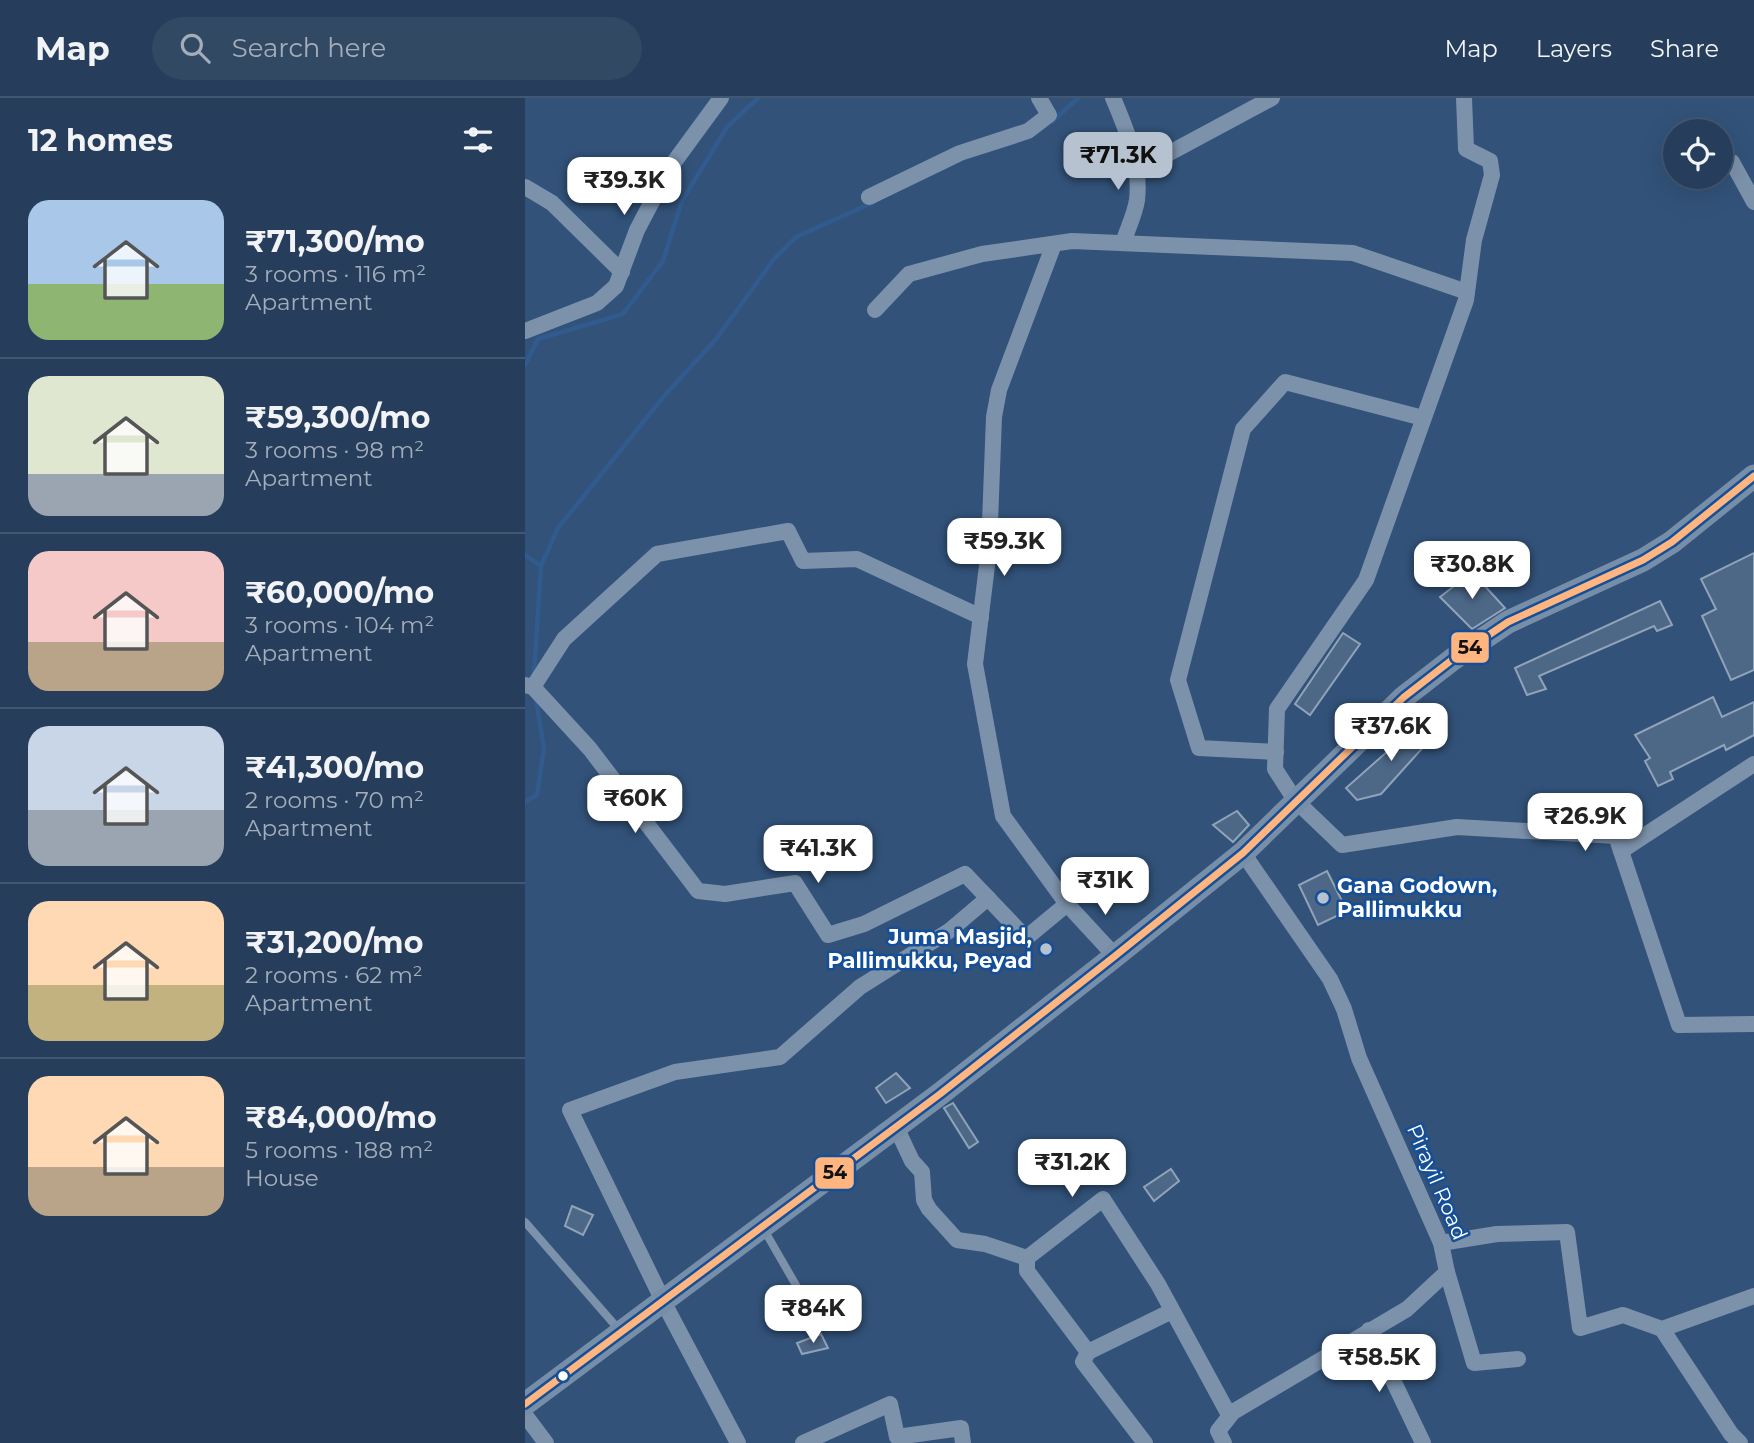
<!DOCTYPE html>
<html lang="en">
<head>
<meta charset="utf-8">
<style>
	:root { --surface:#263e5b; --page:#324964; --text:#f1f3f6; --muted:#a4aebb; --line:#425771; --accent:#b7c2d0 }
	body { margin:0; font-family:Montserrat,sans-serif; background:var(--page); color:var(--text); height:100vh; display:flex; flex-direction:column; font-size:26px; white-space:nowrap }
	* { box-sizing:border-box; margin:0 }
	p { font-size:23px; color:var(--muted) }
	.icon { flex:none; width:38px; height:38px; fill:none; stroke:currentColor; stroke-width:2; stroke-linecap:round; stroke-linejoin:round }
	.map { position:relative; flex:1; overflow:hidden }
	.details { display:flex; flex-direction:column; background:var(--surface); width:525px }
	.details>* { flex:none }
	.controls { position:absolute; left:1138px; top:21px; display:grid; gap:14px }
	.controls a { display:grid; place-items:center; width:70px; height:70px; border-radius:50%; background:var(--surface); box-shadow:0 7px 28px #0002,0 0 0 2px var(--line); font-size:35px }
	.price { position:absolute; translate:-50% -60px; padding:0 16px; border-radius:14px; background:#fff; color:#222; font-size:23px; line-height:46px; filter:drop-shadow(0 2px 4px #0008) }
	.price::after { content:''; position:absolute; left:50%; top:42px; width:21px; height:16px; margin-left:-10px; background:inherit; clip-path:polygon(0 0,100% 0,50% 100%) }
	.price.on { background:var(--accent); color:#111 }
	ul { padding:0; list-style:none }
	li { display:flex; align-items:center; gap:21px; height:175px; padding:0 28px }
	li+li { border-top:2px solid var(--line) }
	li span { display:grid; place-items:center; flex:none; width:196px; height:140px; border-radius:21px; color:#555 }
	li>.icon { margin-inline-start:auto }
	span .icon { width:84px; height:84px; fill:#fffc; stroke-width:1 }
	li b { font-size:30px }
	h2 { display:flex; justify-content:space-between; align-items:center; height:84px; padding:0 28px; font-size:30px }
	header { display:flex; align-items:center; gap:42px; box-sizing:border-box; height:98px; padding:0 35px; background:var(--surface); border-bottom:2px solid var(--line) }
	header strong { font-size:33px }
	nav { display:flex; gap:38px; margin-inline-start:auto; font-size:24px }
	.search { width:490px; height:63px; background:var(--page); display:flex; align-items:center; gap:18px; box-sizing:border-box; padding:0 24px; border-radius:38px; color:var(--muted); font-size:26px }
	main { display:flex; flex:1; min-height:0 }
	.map>svg:first-child { display:block }
</style>
</head>
<body>
<header>
<strong>Map</strong>
<div class="search"><svg class="icon" aria-label="search" viewBox="0 0 24 24"><circle cx="10" cy="10" r="6"/><path d="M15 15l6 6"/></svg>Search here</div>
<nav><a>Map</a><a>Layers</a><a>Share</a></nav>
</header>
<main>
<section class="details">
<h2>12 homes<svg class="icon" aria-label="filters" viewBox="0 0 24 24"><path d="M4 7h16M4 17h16"/><circle cx="9" cy="7" r="2"/><circle cx="15" cy="17" r="2"/></svg></h2>
<ul>
<li><span style="background:linear-gradient(#a9c7e8 60%,#8fb573 0)"><svg class="icon" aria-label="home" viewBox="0 0 24 24"><path d="M3 11l9-7 9 7M6 9v11h12V9"/></svg></span><div><b>₹71,300/mo</b><p>3 rooms · 116 m²</p><p>Apartment</p></div></li>
<li><span style="background:linear-gradient(#dfe7d0 70%,#9aa5b1 0)"><svg class="icon" aria-label="home" viewBox="0 0 24 24"><path d="M3 11l9-7 9 7M6 9v11h12V9"/></svg></span><div><b>₹59,300/mo</b><p>3 rooms · 98 m²</p><p>Apartment</p></div></li>
<li><span style="background:linear-gradient(#f6c9c9 65%,#b9a48a 0)"><svg class="icon" aria-label="home" viewBox="0 0 24 24"><path d="M3 11l9-7 9 7M6 9v11h12V9"/></svg></span><div><b>₹60,000/mo</b><p>3 rooms · 104 m²</p><p>Apartment</p></div></li>
<li><span style="background:linear-gradient(#c9d6e8 60%,#9aa5b1 0)"><svg class="icon" aria-label="home" viewBox="0 0 24 24"><path d="M3 11l9-7 9 7M6 9v11h12V9"/></svg></span><div><b>₹41,300/mo</b><p>2 rooms · 70 m²</p><p>Apartment</p></div></li>
<li><span style="background:linear-gradient(#ffd9b3 60%,#c2b280 0)"><svg class="icon" aria-label="home" viewBox="0 0 24 24"><path d="M3 11l9-7 9 7M6 9v11h12V9"/></svg></span><div><b>₹31,200/mo</b><p>2 rooms · 62 m²</p><p>Apartment</p></div></li>
<li><span style="background:linear-gradient(#ffd9b3 65%,#b9a48a 0)"><svg class="icon" aria-label="home" viewBox="0 0 24 24"><path d="M3 11l9-7 9 7M6 9v11h12V9"/></svg></span><div><b>₹84,000/mo</b><p>5 rooms · 188 m²</p><p>House</p></div></li>
</ul>
</section>
<div class="map">
<svg width="1229" height="1345" viewBox="0 0 1229 1345">
	<rect width="100%" height="100%" fill="#325279"/>
	<g fill="none" stroke-linecap="round" stroke-linejoin="round">
		<g stroke="#315b8e" stroke-width="4.5">
			<polyline points="528,23 553,0"/>
			<polyline points="0,267 13,241 98,216 138,163 157,103 202,29 233,0"/>
			<polyline points="0,457 16,468"/>
			<polyline points="9,575 16,468 33,430 140,297 191,241 249,161 271,139 349,104"/>
			<polyline points="0,704 12,697 19,651 11,601"/>
		</g>
	</g>
	<g fill="#4d6787" stroke="#90a3b9" stroke-width="2">
		<polygon points="1229,455 1229,572 1206,582 1177,518 1191,511 1176,481"/>
		<polygon points="947,474 980,510 947,531 915,499"/>
		<polygon points="1135,503 1147,527 1132,533 1129,528 1014,578 1021,591 1002,597 990,570"/>
		<polygon points="818,535 835,546 785,617 770,606"/>
		<polygon points="1188,599 1197,619 1229,604 1229,637 1201,652 1199,647 1145,674 1148,681 1133,688 1120,663 1125,660 1110,637"/>
		<polygon points="898,622 911,635 856,696 832,702 821,690"/>
		<polygon points="712,713 724,727 708,744 688,727"/>
		<polygon points="802,773 822,813 793,827 774,787"/>
		<polygon points="371,975 385,990 361,1005 351,990"/>
		<polygon points="428,1005 453,1044 444,1050 419,1010"/>
		<polygon points="646,1071 654,1083 629,1103 619,1089"/>
		<polygon points="47,1108 68,1117 58,1137 40,1128"/>
		<polygon points="296,1236 303,1250 277,1256 272,1245"/>
	</g>
	<g fill="none" stroke-linecap="round" stroke-linejoin="round">
		<g stroke="#7c92ab" stroke-width="8">
			<polyline points="0,1124 96,1234"/>
			<polyline points="238,1130 294,1227"/>
		</g>
		<g stroke="#7c92ab" stroke-width="16">
			<path d="M588,0c14,33 28,66 24,102 -2,14 -10,30 -14,43"/>
			<polyline points="939,0 941,51 965,63 967,77 949,142 941,202 841,482 752,611 750,671 770,702 817,747 932,729 1091,738 1154,927 1229,926"/>
			<polyline points="1207,64 1229,104"/>
			<polyline points="611,73 747,0"/>
			<polyline points="0,89 27,105 97,174"/>
			<polyline points="344,99 435,55 503,33 524,17 514,0"/>
			<polyline points="529,146 474,292 469,319 464,451 450,566 478,718 542,806 590,858"/>
			<polyline points="350,212 384,176 457,156 547,143 828,155 942,194"/>
			<polyline points="0,233 72,205 91,188 112,132 144,71 196,0"/>
			<polyline points="0,587 8,589 65,651 173,793 200,796 270,785 303,837 339,826 440,776 501,840 542,806"/>
			<polyline points="8,589 39,541 132,456 263,433 278,463 332,461 456,519"/>
			<polyline points="751,654 674,650 653,582 718,331 760,284 898,320"/>
			<polyline points="1096,753 1229,666"/>
			<polyline points="371,1029 387,1063 397,1074 399,1102 404,1111 432,1142 460,1146 502,1160 578,1101 633,1186 703,1315 708,1314"/>
			<polyline points="916,1145 972,1136 1042,1134 1055,1230 1098,1217 1137,1231 1229,1198"/>
			<polyline points="502,1160 502,1173 563,1254 558,1264 620,1345"/>
			<polyline points="922,1174 949,1265 993,1261"/>
			<polyline points="1137,1231 1206,1336 1215,1345"/>
			<polyline points="844,1232 898,1345"/>
			<polyline points="563,1254 647,1213"/>
			<polyline points="0,1317 21,1345"/>
			<polyline points="213,1345 139,1205 45,1012 150,974 255,959 335,889 424,833 463,800"/>
			<polyline points="278,1345 365,1306 372,1339 436,1330 438,1345"/>
			<polyline points="699,1345 693,1333 708,1314 882,1211 922,1174 916,1145 834,960 819,911 805,881 718,755"/>
		</g>
		<polyline stroke="#778ea8" stroke-width="23" points="0,1306 415,996 590,858 718,755 879,599 928,561 983,524 1118,462 1147,444 1229,378"/>
		<g stroke="#144f97" stroke-width="12">
			<polyline id="bus-1" points="0,1306 415,996 590,858 718,755 879,599 928,561 983,524 1118,462 1147,444 1229,378"/>
		</g>
		<use href="#bus-1" stroke="#ffb580" stroke-width="7"/>
	</g>
	<g fill="#b7c2d0" stroke="#144f97" stroke-width="2.5">
		<circle cx="798" cy="800" r="7"/>
		<circle cx="521" cy="851" r="7"/>
	</g>
	<circle fill="#fff" stroke="#144f97" stroke-width="2.5" cx="38" cy="1278" r="6"/>
	<g text-anchor="middle" stroke-width="5" stroke-linejoin="round" paint-order="stroke">
		<g font-size="21" font-weight="bold" fill="#fff" stroke="#144f97" text-anchor="start">
			<text x="812" y="795">Gana Godown,<tspan x="812" dy="24">Pallimukku</tspan></text>
			<text x="507" y="846" text-anchor="end">Juma Masjid,<tspan x="507" dy="24">Pallimukku, Peyad</tspan></text>
		</g>
		<g font-size="21" fill="#fff" stroke="#144f97">
			<text transform="translate(912 1084) rotate(67)" y="7">Pirayil Road</text>
		</g>
	</g>
	<g stroke="#144f97" stroke-width="2.5">
		<rect x="925" y="533" width="40" height="33" rx="7" fill="#ffb580"/>
		<rect x="289" y="1058" width="41" height="34" rx="7" fill="#ffb580"/>
	</g>
	<g font-size="19" text-anchor="middle" font-weight="bold" fill="#111">
		<text x="945" y="556">54</text>
		<text x="310" y="1081">54</text>
	</g>
</svg>
<div class="controls">
<a><svg class="icon" aria-label="locate" viewBox="0 0 24 24"><circle cx="12" cy="12" r="6"/><path d="M12 2v4M12 18v4M2 12h4M18 12h4"/></svg></a>
</div>
<b class="price on" style="left:593px;top:94px">₹71.3K</b>
<b class="price" style="left:99px;top:119px">₹39.3K</b>
<b class="price" style="left:479px;top:480px">₹59.3K</b>
<b class="price" style="left:947px;top:503px">₹30.8K</b>
<b class="price" style="left:866px;top:665px">₹37.6K</b>
<b class="price" style="left:110px;top:737px">₹60K</b>
<b class="price" style="left:1060px;top:755px">₹26.9K</b>
<b class="price" style="left:293px;top:787px">₹41.3K</b>
<b class="price" style="left:580px;top:819px">₹31K</b>
<b class="price" style="left:547px;top:1101px">₹31.2K</b>
<b class="price" style="left:288px;top:1247px">₹84K</b>
<b class="price" style="left:854px;top:1296px">₹58.5K</b>
</div>
</main>
</body>
</html>
